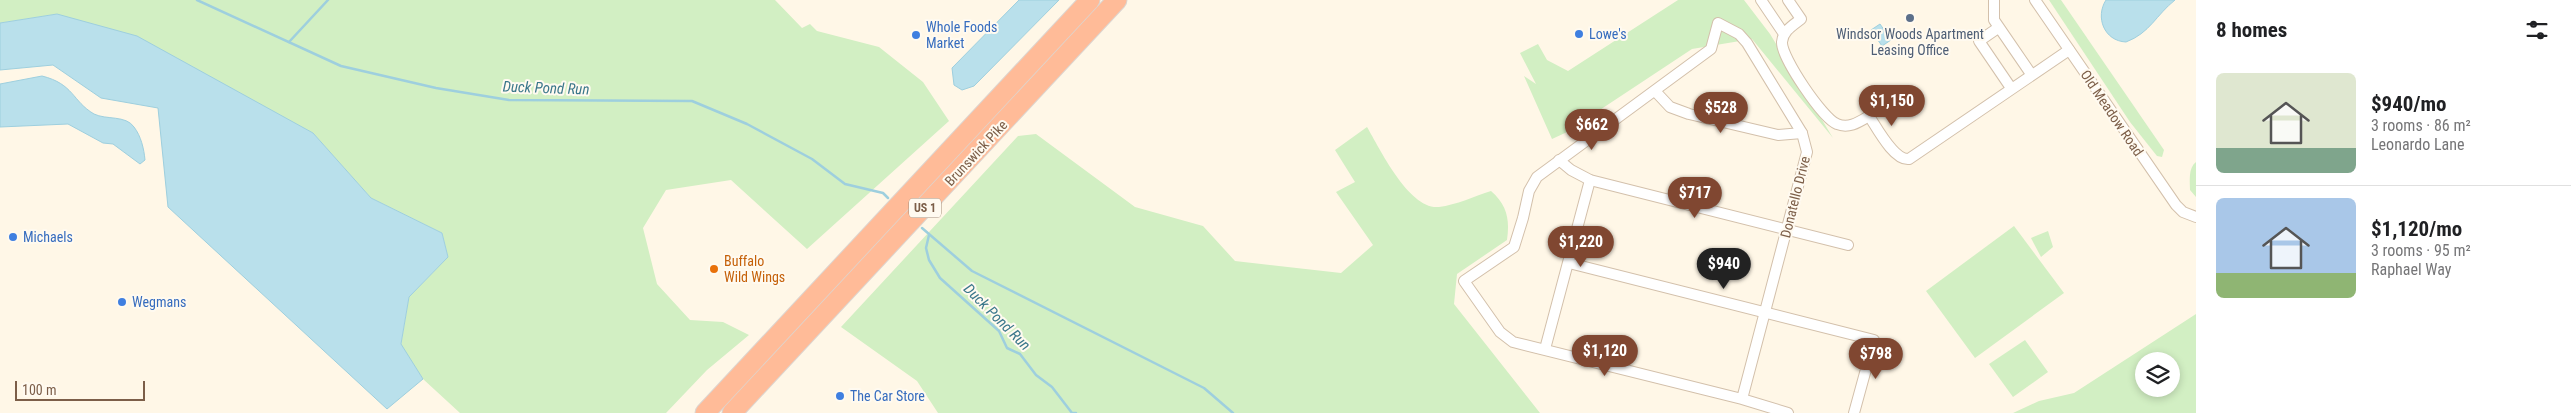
<!DOCTYPE html>
<html lang="en">
<head>
<meta charset="utf-8">
<style>
	:root { --surface:#fff; --page:#f2f2f2; --text:#202124; --muted:#757577; --line:#e0e0e0; --accent:#804731 }
	body { margin:0; font-family:"Roboto Condensed",sans-serif; background:var(--page); color:var(--text); height:100vh; display:flex; flex-direction:column; font-size:19px; white-space:nowrap }
	* { box-sizing:border-box; margin:0 }
	p { font-size:16px; color:var(--muted) }
	.icon { flex:none; width:28px; height:28px; fill:none; stroke:currentColor; stroke-width:2; stroke-linecap:round; stroke-linejoin:round }
	.map { position:relative; flex:1; overflow:hidden }
	.sheet { display:flex; flex-direction:column; background:var(--surface); width:375px }
	.sheet>* { flex:none }
	.fabs { position:absolute; left:2135px; top:352px; display:grid; gap:10px }
	.fabs a { display:grid; place-items:center; width:45px; height:45px; border-radius:50%; background:var(--surface); box-shadow:0 2px 8px #0003; font-size:25px }
	.scale { position:absolute; left:15px; bottom:12px; width:130px; box-sizing:border-box; padding-left:5px; border:2px solid #7c5e48; border-top:0; font-size:14px; line-height:18px; white-space:nowrap; color:#7c5e48; -webkit-text-stroke:4px #fffaf0; paint-order:stroke }
	.price { position:absolute; translate:-50% -42px; padding:0 11px; border-radius:18px; background:var(--accent); color:#fff; font-size:16px; line-height:32px; filter:drop-shadow(0 1px 2px #0008) }
	.price::after { content:''; position:absolute; left:50%; top:30px; width:15px; height:11px; margin-left:-8px; background:inherit; clip-path:polygon(0 0,100% 0,50% 100%) }
	.price.selected { background:#222; color:#fff }
	ul { padding:0; list-style:none }
	li { display:flex; align-items:center; gap:15px; height:125px; padding:0 20px }
	li+li { border-top:1px solid var(--line) }
	li span { display:grid; place-items:center; flex:none; width:140px; height:100px; border-radius:8px; color:#555 }
	li>.icon { margin-inline-start:auto }
	span .icon { width:60px; height:60px; fill:#fffc; stroke-width:1 }
	li b { font-size:21px }
	h2 { display:flex; justify-content:space-between; align-items:center; height:60px; padding:0 20px; font-size:21px }
	main { display:flex; flex:1; min-height:0 }
	.map>svg:first-child { display:block }
</style>
</head>
<body>
<main>
<div class="map">
<svg width="2196" height="413" viewBox="0 0 2196 413">
	<rect width="100%" height="100%" fill="#fff7e7"/>
	<g fill="#d2efc3" fill-rule="evenodd">
		<polygon points="0,0 775,0 802,28 810,24 817,31 879,47 923,82 949,121 807,249 731,180 666,190 643,228 657,284 690,320 723,322 749,335 707,370 666,413 460,413 423,379 401,345 409,297 448,257 442,233 371,198 313,133 57,14 0,23"/>
		<polygon points="1678,0 1744,0 1770,34 1833,138 1752,39 1692,49 1565,133 1552,139 1524,76 1536,84 1520,53 1538,44 1547,60 1568,71"/>
		<polygon points="2049,0 2061,0 2164,150 2162,157 2157,156 2130,122"/>
		<path d="M1367,127c13,22 42,83 72,80 17,-2 36,-11 52,-16 16,14 19,28 16,49l-50,34 -3,30 86,109h-602l-21,-32 -76,-54 177,-191 18,-2 99,73 68,19 32,35 106,12 32,-28 -37,-53 19,-10 -20,-32z"/>
		<path d="M2196,162v35l-6,-7c0,-9 -2,-22 6,-28z"/>
		<polygon points="2014,226 2064,293 1975,358 1926,291"/>
		<polygon points="2048,231 2053,247 2041,257 2031,238"/>
		<path d="M2196,314v99h-183l26,-12 35,-8zM2144,361h27v28h-27z"/>
		<polygon points="2025,340 2048,372 2013,397 1989,364"/>
	</g>
	<g fill="#b9e0eb" stroke="#9ecfde">
		<polygon points="1019,0 1059,0 974,86 962,90 954,85 952,68"/>
		<path d="M2106,0h69c-19,15 -25,33 -49,42 -22,-1 -31,-25 -20,-42z"/>
		<polygon points="57,14 137,36 313,133 371,198 442,233 448,257 409,297 401,344 423,379 387,409 168,207 158,108 101,98 53,65 0,70 0,23"/>
		<polygon points="1880,24 1891,40 1882,46 1871,30"/>
		<path d="M42,76c32,8 30,25 52,38 12,6 32,1 40,13 7,9 10,22 11,33l-5,4 -27,-20 -10,-1 -35,-19 -68,3v-43z"/>
	</g>
	<g fill="none" stroke-linecap="round" stroke-linejoin="round">
		<g stroke="#9ecfde" stroke-width="2.5">
			<polyline points="197,0 341,66 436,88 509,100 692,101 747,124 812,159 845,184 883,193 888,198"/>
			<polyline points="289,42 328,0"/>
			<polyline points="922,228 972,271 1204,388 1233,413"/>
			<polyline points="929,235 926,248 929,260 940,278 999,331 1007,348 1020,354 1036,375 1052,387 1072,413 1076,413"/>
		</g>
		<g stroke="#d3c0ab" stroke-width="12">
			<g id="street">
				<polyline points="1761,0 1784,34"/>
				<path d="M1788,0l13,19c-9,7 -18,12 -19,23 -1,15 41,77 55,82 12,5 22,-2 32,-8 8,12 25,45 40,43l160,-109"/>
				<polyline points="1994,0 1994,20 2031,74"/>
				<polyline points="2035,0 2176,205 2183,212 2196,217"/>
				<polyline points="1998,28 1979,41 2011,88"/>
				<polyline points="1655,91 1670,107 1689,114 1778,135 1802,133"/>
				<polyline points="1559,160 1571,170 1590,180 1848,245"/>
				<polyline points="1569,263 1874,340 1854,413"/>
				<polyline points="1545,349 1590,180"/>
				<polyline points="1742,399 1807,152 1802,133 1747,43 1739,34 1718,23 1711,49 1537,177 1529,191 1523,218 1514,247 1464,281 1500,332 1513,342 1742,399 1788,413"/>
			</g>
		</g>
		<g stroke="#ddd5cf" stroke-width="21">
			<g id="highway">
				<polyline points="705,413 1090,0"/>
				<polyline points="732,413 1117,0"/>
			</g>
		</g>
		<use href="#street" stroke="#fff" stroke-width="10"/>
		<use href="#highway" stroke="#ffbb98" stroke-width="19"/>
	</g>
	<circle fill="#5c6f8a" stroke="#fffaf0" stroke-width="2" cx="1910" cy="18" r="5"/>
	<g fill="#3f7fe0" stroke="#fffaf0" stroke-width="2">
		<circle cx="1579" cy="34" r="5"/>
		<circle cx="916" cy="35" r="5"/>
		<circle cx="13" cy="237" r="5"/>
		<circle cx="122" cy="302" r="5"/>
		<circle cx="840" cy="396" r="5"/>
	</g>
	<circle fill="#e8710a" stroke="#fffaf0" stroke-width="2" cx="714" cy="269" r="5"/>
	<g text-anchor="middle" stroke-width="4" stroke-linejoin="round" paint-order="stroke">
		<rect fill="#fffaf0" stroke="#a38d7a" stroke-width="1" x="909" y="198.5" width="32" height="19" rx="4"/>
		<g font-size="12" font-weight="bold" fill="#7c5e48">
			<text x="925" y="212">US 1</text>
		</g>
		<g font-size="14" fill="#366cbe" stroke="#fffaf0" text-anchor="start">
			<text x="926" y="32">Whole Foods<tspan x="926" dy="16">Market</tspan></text>
			<text x="1589" y="39">Lowe's</text>
			<text x="23" y="242">Michaels</text>
			<text x="132" y="307">Wegmans</text>
			<text x="850" y="401">The Car Store</text>
		</g>
		<g font-size="14" fill="#4e5e75" stroke="#fffaf0">
			<text x="1910" y="39">Windsor Woods Apartment<tspan x="1910" dy="16">Leasing Office</tspan></text>
		</g>
		<g font-size="14" fill="#7c5e48" stroke="#fffaf0">
			<text transform="translate(2112 113) rotate(56)" y="5">Old Meadow Road</text>
			<text transform="translate(976 153) rotate(-47)" y="5">Brunswick Pike</text>
			<text transform="translate(1795 197) rotate(-76)" y="5">Donatello Drive</text>
		</g>
		<g font-size="14" fill="#c56008" stroke="#fffaf0" text-anchor="start">
			<text x="724" y="266">Buffalo<tspan x="724" dy="16">Wild Wings</tspan></text>
		</g>
		<g font-size="15" font-style="italic" fill="#3b778b" stroke="#fffaf0">
			<text transform="translate(546 88) rotate(2)" y="5">Duck Pond Run</text>
			<text transform="translate(997 317) rotate(45)" y="5">Duck Pond Run</text>
		</g>
	</g>
</svg>
<div class="fabs">
<a><svg class="icon" aria-label="layers" viewBox="0 0 24 24"><path d="M12 4l9 5-9 5-9-5zM3 14l9 5 9-5"/></svg></a>
</div>
<div class="scale">100 m</div>
<b class="price" style="left:1892px;top:127px">$1,150</b>
<b class="price" style="left:1721px;top:134px">$528</b>
<b class="price" style="left:1592px;top:151px">$662</b>
<b class="price" style="left:1695px;top:219px">$717</b>
<b class="price" style="left:1581px;top:268px">$1,220</b>
<b class="price selected" style="left:1724px;top:290px">$940</b>
<b class="price" style="left:1605px;top:377px">$1,120</b>
<b class="price" style="left:1876px;top:380px">$798</b>
</div>
<section class="sheet">
<h2>8 homes<svg class="icon" aria-label="filters" viewBox="0 0 24 24"><path d="M4 7h16M4 17h16"/><circle cx="9" cy="7" r="2"/><circle cx="15" cy="17" r="2"/></svg></h2>
<ul>
<li><span style="background:linear-gradient(#dfe7d0 75%,#7fa58c 0)"><svg class="icon" aria-label="home" viewBox="0 0 24 24"><path d="M3 11l9-7 9 7M6 9v11h12V9"/></svg></span><div><b>$940/mo</b><p>3 rooms · 86 m²</p><p>Leonardo Lane</p></div></li>
<li><span style="background:linear-gradient(#a9c7e8 75%,#8fb573 0)"><svg class="icon" aria-label="home" viewBox="0 0 24 24"><path d="M3 11l9-7 9 7M6 9v11h12V9"/></svg></span><div><b>$1,120/mo</b><p>3 rooms · 95 m²</p><p>Raphael Way</p></div></li>
</ul>
</section>
</main>
</body>
</html>
